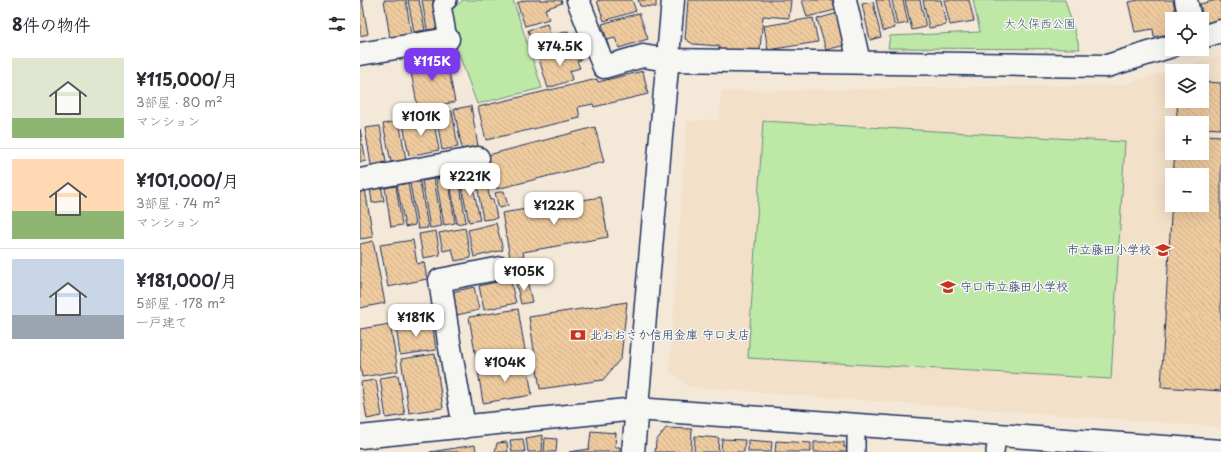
<!DOCTYPE html>
<html lang="ja">
<head>
<meta charset="utf-8">
<style>
	:root { --surface:#fff; --page:#f2f2f3; --text:#2b2b33; --muted:#7c7c81; --line:#e1e1e2; --accent:#7c3aed }
	body { margin:0; font-family:"Playpen Sans","Klee One",sans-serif; background:var(--page); color:var(--text); height:100vh; display:flex; flex-direction:column; font-size:15px; white-space:nowrap }
	* { box-sizing:border-box; margin:0 }
	p { font-size:13px; color:var(--muted) }
	.icon { flex:none; width:22px; height:22px; fill:none; stroke:currentColor; stroke-width:2; stroke-linecap:round; stroke-linejoin:round }
	.map { position:relative; flex:1; overflow:hidden }
	.details { display:flex; flex-direction:column; background:var(--surface); width:360px }
	.details>* { flex:none }
	.buttons { position:absolute; left:805px; top:12px; display:grid; gap:8px }
	.buttons a { display:grid; place-items:center; width:44px; height:44px; border-radius:0px; background:var(--surface); box-shadow:0 4px 16px #0002; font-size:20px }
	.price { position:absolute; translate:-50% -34px; padding:0 9px; border-radius:8px; background:#fff; color:#222; font-size:13px; line-height:26px; filter:drop-shadow(0 1px 2px #0008) }
	.price::after { content:''; position:absolute; left:50%; top:24px; width:12px; height:9px; margin-left:-6px; background:inherit; clip-path:polygon(0 0,100% 0,50% 100%) }
	.price.selected { background:var(--accent); color:#fff }
	ul { padding:0; list-style:none }
	li { display:flex; align-items:center; gap:12px; height:100px; padding:0 12px }
	li+li { border-top:1px solid var(--line) }
	li span { display:grid; place-items:center; flex:none; width:112px; height:80px; border-radius:0px; color:#555 }
	li>.icon { margin-inline-start:auto }
	span .icon { width:48px; height:48px; fill:#fffc; stroke-width:1 }
	li b { font-size:17px }
	h2 { display:flex; justify-content:space-between; align-items:center; height:48px; padding:0 12px; font-size:17px }
	main { display:flex; flex:1; min-height:0 }
	.map>svg:first-child { display:block }
</style>
</head>
<body>
<main>
<section class="details">
<h2>8件の物件<svg class="icon" aria-label="filters" viewBox="0 0 24 24"><path d="M4 7h16M4 17h16"/><circle cx="9" cy="7" r="2"/><circle cx="15" cy="17" r="2"/></svg></h2>
<ul>
<li><span style="background:linear-gradient(#dfe7d0 75%,#8fb573 0)"><svg class="icon" aria-label="home" viewBox="0 0 24 24"><path d="M3 11l9-7 9 7M6 9v11h12V9"/></svg></span><div><b>¥115,000/月</b><p>3部屋 · 80 m²</p><p>マンション</p></div></li>
<li><span style="background:linear-gradient(#ffd9b3 65%,#8fb573 0)"><svg class="icon" aria-label="home" viewBox="0 0 24 24"><path d="M3 11l9-7 9 7M6 9v11h12V9"/></svg></span><div><b>¥101,000/月</b><p>3部屋 · 74 m²</p><p>マンション</p></div></li>
<li><span style="background:linear-gradient(#c9d6e8 70%,#9aa5b1 0)"><svg class="icon" aria-label="home" viewBox="0 0 24 24"><path d="M3 11l9-7 9 7M6 9v11h12V9"/></svg></span><div><b>¥181,000/月</b><p>5部屋 · 178 m²</p><p>一戸建て</p></div></li>
</ul>
</section>
<div class="map">
<svg width="861" height="452" viewBox="0 0 861 452">
	<defs>
		<pattern id="building-back-hatch" width="6" height="6" patternUnits="userSpaceOnUse"><rect width="6" height="6" fill="#efcb9f"/><path d="M-1 5l2 2M0 0l6 6M5-1l2 2" fill="none" stroke="#ccaf8b"/></pattern>
	</defs>
	<rect width="100%" height="100%" fill="#f4e9d9"/>
	<filter id="ink" filterUnits="userSpaceOnUse"><feTurbulence type="fractalNoise" baseFrequency=".025" numOctaves="2"/><feDisplacementMap in="SourceGraphic" scale="8" xChannelSelector="R" yChannelSelector="G"/><feConvolveMatrix kernelMatrix="1 2 1 2 8 2 1 2 1" color-interpolation-filters="sRGB"/></filter>
	<g filter="url(#ink)">
		<path fill="#f2e0c8" fill-rule="evenodd" d="M861,55v372l-533,-40 -19,-17 18,-249 32,-2 2,-28 400,-6zM812,71h30v30h-30zM812,123h30v30h-30zM812,175h30v30h-30z"/>
		<g fill="#bde8a6" stroke="#6c8c82">
			<polygon points="103,0 153,0 182,88 117,104 97,49 89,12"/>
			<polygon points="613,0 705,0 720,49 528,48 530,36 620,32"/>
			<polygon points="403,121 765,142 751,379 388,358"/>
		</g>
		<g fill="url(#building-back-hatch)" stroke="#1b2f5e">
			<polygon points="0,0 2,0 8,34 0,36"/>
			<polygon points="24,0 46,0 51,35 30,38"/>
			<polygon points="48,0 59,0 65,30 54,32"/>
			<polygon points="62,0 74,0 79,28 67,30"/>
			<polygon points="165,0 201,0 202,3 185,9 189,19 165,26 157,3"/>
			<polygon points="241,0 272,0 276,11 244,21 237,1"/>
			<polygon points="278,0 296,0 296,7 280,6"/>
			<polygon points="328,0 431,0 429,18 403,16 399,60 359,57 359,46 333,44 325,39"/>
			<polygon points="442,0 477,0 479,9 447,17"/>
			<polygon points="516,0 529,0 535,28 523,31"/>
			<polygon points="532,0 543,0 548,23 537,25"/>
			<polygon points="545,0 560,0 566,27 552,30"/>
			<polygon points="563,0 581,0 586,25 569,28"/>
			<polygon points="584,0 609,0 614,21 590,25"/>
			<polygon points="779,0 813,0 817,19 812,19 812,33 794,37 793,29 775,32 768,2"/>
			<polygon points="857,0 861,0 861,23 851,25 844,22 840,4"/>
			<polygon points="513,2 521,37 510,40 502,4"/>
			<polygon points="481,12 489,44 466,50 457,19"/>
			<polygon points="279,13 288,39 259,48 255,38 247,40 242,24"/>
			<polygon points="453,18 458,42 408,50 404,26"/>
			<polygon points="187,24 191,36 208,31 212,46 176,57 168,30"/>
			<polygon points="217,47 221,60 217,61 220,68 210,71 212,80 188,88 179,59"/>
			<polygon points="86,56 95,102 58,109 49,62"/>
			<polygon points="283,71 288,94 234,107 233,104 218,107 220,118 126,140 118,107 237,79 238,82"/>
			<polygon points="842,82 861,83 861,129 842,128 842,123 816,123 818,101 842,101"/>
			<polygon points="111,106 118,146 102,149 94,109"/>
			<polygon points="92,111 98,147 82,150 76,114"/>
			<polygon points="73,118 79,150 49,156 43,124"/>
			<polygon points="39,121 46,160 31,162 23,124"/>
			<polygon points="20,126 26,162 11,165 5,128"/>
			<polygon points="235,127 244,162 137,189 128,155"/>
			<polygon points="0,129 6,161 0,162"/>
			<polygon points="842,135 861,136 861,391 801,387 812,199 812,205 842,205 842,175 813,175 815,153 842,153"/>
			<polygon points="124,170 130,200 133,199 137,218 123,220 115,172"/>
			<polygon points="110,172 120,220 109,222 99,174"/>
			<polygon points="98,174 106,222 97,224 89,176"/>
			<polygon points="88,177 95,223 84,225 76,179"/>
			<polygon points="74,179 82,226 70,228 62,181"/>
			<polygon points="60,182 68,228 58,229 50,183"/>
			<polygon points="48,183 55,225 45,227 37,185"/>
			<polygon points="21,185 24,201 12,203 10,187"/>
			<polygon points="36,186 42,225 31,227 25,188"/>
			<polygon points="5,189 13,237 0,239 0,190"/>
			<polygon points="144,191 148,206 139,208 135,193"/>
			<polygon points="241,197 248,237 163,252 164,256 150,258 142,213"/>
			<polygon points="136,223 143,250 114,257 108,230"/>
			<polygon points="105,228 111,258 95,261 92,249 83,251 79,233"/>
			<polygon points="76,231 80,255 63,258 59,234"/>
			<polygon points="53,240 57,264 64,262 67,279 28,287 20,245"/>
			<polygon points="13,241 25,303 0,308 0,244"/>
			<polygon points="161,261 164,279 154,281 151,263"/>
			<polygon points="150,279 156,303 124,310 119,286"/>
			<polygon points="167,280 172,302 161,304 156,283"/>
			<polygon points="114,287 119,310 97,315 92,292"/>
			<polygon points="267,302 261,358 243,380 180,389 169,317"/>
			<polygon points="158,309 166,356 117,364 109,317"/>
			<polygon points="72,321 76,350 40,355 36,326"/>
			<polygon points="30,324 38,371 2,377 0,364 0,329"/>
			<polygon points="75,354 83,408 49,413 41,359"/>
			<polygon points="167,364 172,395 123,403 118,371"/>
			<polygon points="38,375 45,415 26,418 20,378"/>
			<polygon points="16,380 22,416 7,419 1,382"/>
			<polygon points="306,428 332,429 331,452 295,452 296,441"/>
			<polygon points="231,431 256,433 255,447 260,447 260,452 209,452 229,449"/>
			<polygon points="183,435 182,452 168,452 166,438"/>
			<polygon points="335,436 359,438 358,452 334,452"/>
			<polygon points="185,438 197,439 196,452 184,452"/>
			<polygon points="163,439 165,452 152,452 150,440"/>
			<polygon points="362,439 385,440 384,452 361,452"/>
			<polygon points="388,440 412,442 411,452 388,452"/>
			<polygon points="416,441 451,443 451,452 415,452"/>
			<polygon points="147,442 148,452 135,452 137,443"/>
			<polygon points="454,442 484,442 484,447 488,447 488,452 454,452"/>
			<polygon points="115,445 116,452 70,452"/>
		</g>
		<g fill="none" stroke-linecap="round" stroke-linejoin="round">
			<g stroke="#1b2f5e" stroke-width="20">
				<g id="lane">
					<polyline points="88,39 82,5 88,0"/>
					<polyline points="496,452 496,425"/>
					<polyline points="635,452 637,436"/>
				</g>
			</g>
			<g stroke="#1b2f5e" stroke-width="25">
				<g id="street">
					<polyline points="218,0 244,67 283,56 307,60 747,66 812,46"/>
					<polyline points="485,0 499,62"/>
					<polyline points="826,0 830,19"/>
					<polyline points="842,37 861,31"/>
					<polyline points="0,54 88,39"/>
					<polyline points="0,180 118,158"/>
					<polyline points="104,427 89,342 80,280 141,268"/>
					<polyline points="273,452 313,0"/>
				</g>
			</g>
			<g stroke="#1b2f5e" stroke-width="25">
				<polyline id="secondary" points="0,437 276,409 861,451"/>
			</g>
			<use href="#lane" stroke="#f6f6f2" stroke-width="17"/>
			<use href="#street" stroke="#f6f6f2" stroke-width="22"/>
			<use href="#secondary" stroke="#f6f6f2" stroke-width="22"/>
		</g>
	</g>
	<defs>
		<g id="school-bare" transform="scale(1.2)"><path d="M0-5L7-2L0 1L-7-2ZM-4 1L0 2.5L4 1V4Q0 6-4 4Z" fill="#c8321e" stroke="#f6f6f2" stroke-width="2.5" paint-order="stroke"/></g>
		<g id="bank-bare" transform="scale(1.2)"><path d="M-6-4H6V4H-6ZM0-2.3a2.3 2.3 0 1 0 0 4.6a2.3 2.3 0 1 0 0-4.6Z" fill="#c8321e" stroke="#f6f6f2" stroke-width="2.5" paint-order="stroke"/></g>
	</defs>
	<g fill-rule="evenodd">
		<use href="#school-bare" x="803" y="250"/>
		<use href="#school-bare" x="588" y="287"/>
		<use href="#bank-bare" x="218" y="335"/>
	</g>
	<g text-anchor="middle" stroke-width="3" stroke-linejoin="round" paint-order="stroke">
		<g font-size="12" fill="#3b546c" stroke="#f6f6f2">
			<text x="680" y="28">大久保西公園</text>
		</g>
		<g font-size="12" fill="#1b2f5e" stroke="#f6f6f2" text-anchor="start">
			<text x="791" y="254" text-anchor="end">市立藤田小学校</text>
			<text x="600" y="291">守口市立藤田小学校</text>
			<text x="230" y="339">北おおさか信用金庫 守口支店</text>
		</g>
	</g>
</svg>
<div class="buttons">
<a><svg class="icon" aria-label="locate" viewBox="0 0 24 24"><circle cx="12" cy="12" r="6"/><path d="M12 2v4M12 18v4M2 12h4M18 12h4"/></svg></a>
<a><svg class="icon" aria-label="layers" viewBox="0 0 24 24"><path d="M12 4l9 5-9 5-9-5zM3 14l9 5 9-5"/></svg></a>
<a>+</a>
<a>−</a>
</div>
<b class="price" style="left:200px;top:67px">¥74.5K</b>
<b class="price selected" style="left:72px;top:82px">¥115K</b>
<b class="price" style="left:61px;top:137px">¥101K</b>
<b class="price" style="left:110px;top:197px">¥221K</b>
<b class="price" style="left:194px;top:226px">¥122K</b>
<b class="price" style="left:164px;top:292px">¥105K</b>
<b class="price" style="left:56px;top:338px">¥181K</b>
<b class="price" style="left:145px;top:383px">¥104K</b>
</div>
</main>
</body>
</html>
